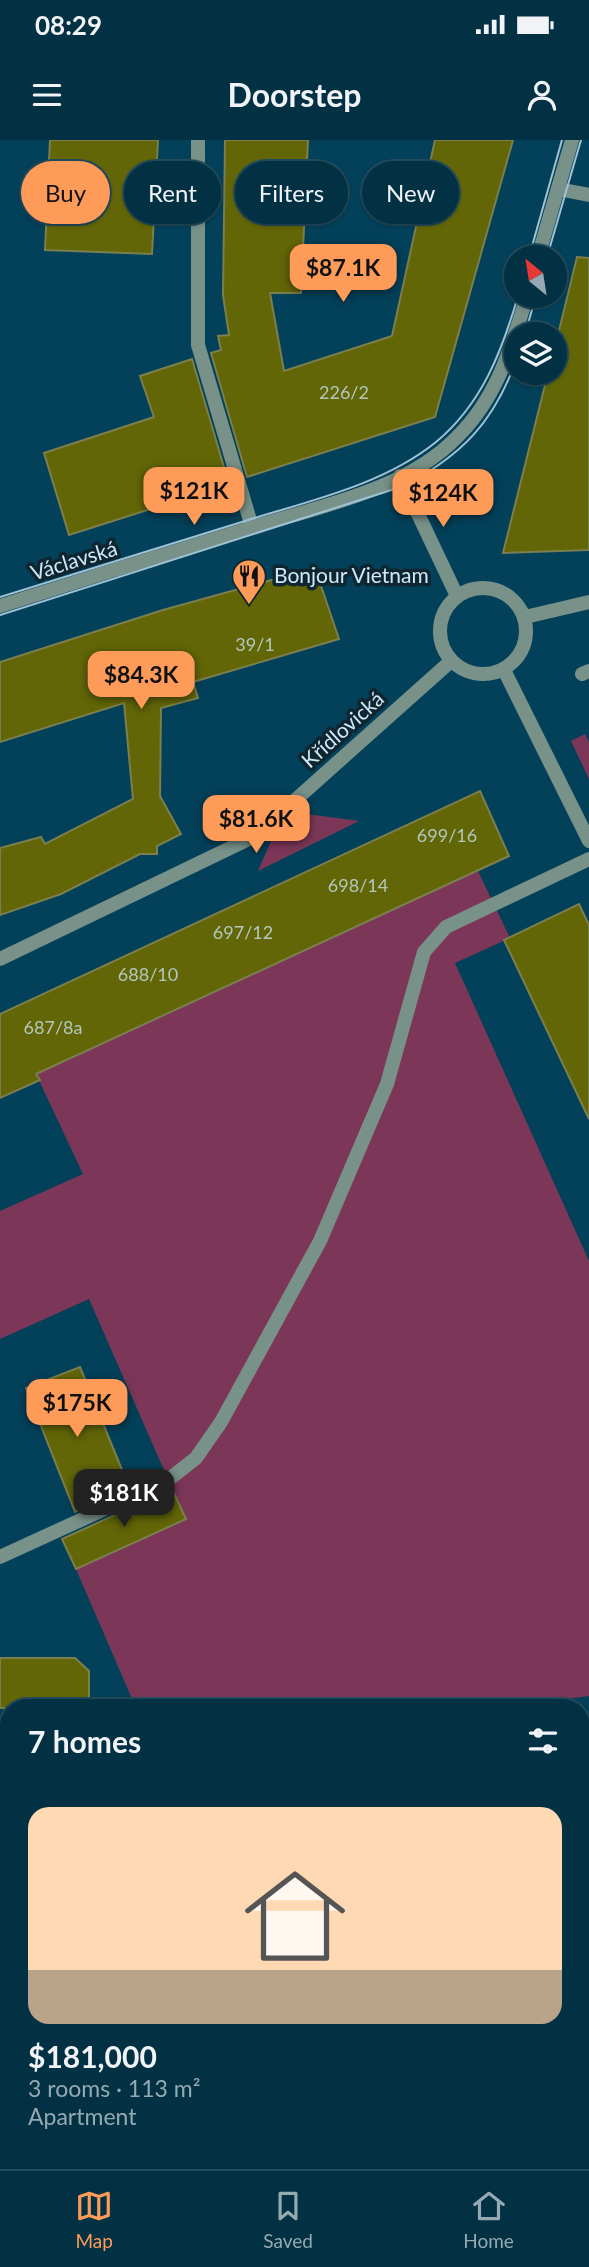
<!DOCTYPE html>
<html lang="en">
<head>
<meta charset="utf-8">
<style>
	:root { --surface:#023144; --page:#0c394b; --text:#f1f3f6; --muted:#96a9b2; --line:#234c5d; --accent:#ff9b59 }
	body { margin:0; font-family:Lato,sans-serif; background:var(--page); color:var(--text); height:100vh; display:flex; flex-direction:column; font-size:26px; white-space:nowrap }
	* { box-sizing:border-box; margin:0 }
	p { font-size:23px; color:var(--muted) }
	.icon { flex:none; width:38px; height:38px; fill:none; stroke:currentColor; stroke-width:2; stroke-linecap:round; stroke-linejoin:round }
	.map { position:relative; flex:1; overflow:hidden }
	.side { position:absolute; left:0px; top:1559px; width:590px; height:471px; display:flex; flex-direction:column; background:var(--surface); border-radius:28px 28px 0 0; box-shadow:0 2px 5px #0004,0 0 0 2px var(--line) }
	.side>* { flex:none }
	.guide { position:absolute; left:21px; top:21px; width:548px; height:63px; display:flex; gap:14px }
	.needle { width:46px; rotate:330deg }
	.fabs { position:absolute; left:504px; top:105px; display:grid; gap:14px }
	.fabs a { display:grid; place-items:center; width:63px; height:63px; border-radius:50%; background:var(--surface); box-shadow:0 2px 5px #0004,0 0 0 2px var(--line); font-size:35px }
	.price { position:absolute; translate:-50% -60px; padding:0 16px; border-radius:14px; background:var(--accent); color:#111; font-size:23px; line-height:46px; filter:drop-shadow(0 2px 4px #0008) }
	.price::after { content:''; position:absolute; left:50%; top:42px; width:21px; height:16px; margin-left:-10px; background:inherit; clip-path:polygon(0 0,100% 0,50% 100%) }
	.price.selected { background:#222; color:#fff }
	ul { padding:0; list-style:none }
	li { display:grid; align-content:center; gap:14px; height:371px; padding:0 28px }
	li+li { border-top:2px solid var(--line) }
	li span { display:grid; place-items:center; height:217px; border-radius:21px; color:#555 }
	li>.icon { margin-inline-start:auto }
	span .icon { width:126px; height:126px; fill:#fffc; stroke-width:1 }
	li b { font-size:30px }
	h2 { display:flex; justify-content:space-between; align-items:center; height:84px; padding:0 28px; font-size:30px }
	.chip { padding:0 24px; border-radius:32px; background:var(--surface); box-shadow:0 2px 5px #0004,0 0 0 2px var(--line); font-size:24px; line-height:63px }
	.chip.selected { background:var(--accent); color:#111 }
	.status { display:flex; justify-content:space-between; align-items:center; height:49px; padding:0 35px; background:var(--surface); direction:ltr }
	.status svg { height:19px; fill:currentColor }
	header { display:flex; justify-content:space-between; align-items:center; height:91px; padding:0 28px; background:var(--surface); font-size:32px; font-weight:700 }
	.dock { display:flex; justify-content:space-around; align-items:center; height:98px; border-top:2px solid var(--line); background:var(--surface); font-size:19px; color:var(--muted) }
	.dock a { display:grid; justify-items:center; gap:4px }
	.dock .selected { color:var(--accent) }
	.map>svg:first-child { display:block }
</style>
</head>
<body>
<div class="status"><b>08:29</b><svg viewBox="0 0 49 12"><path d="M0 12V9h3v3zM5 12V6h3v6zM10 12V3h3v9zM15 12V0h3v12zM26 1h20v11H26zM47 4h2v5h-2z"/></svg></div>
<header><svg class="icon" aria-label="menu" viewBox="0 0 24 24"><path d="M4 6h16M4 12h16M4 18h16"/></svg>Doorstep<svg class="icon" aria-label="person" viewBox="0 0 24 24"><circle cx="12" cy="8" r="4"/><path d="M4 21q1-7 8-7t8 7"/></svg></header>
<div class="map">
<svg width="589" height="2029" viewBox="0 0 589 2029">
	<rect width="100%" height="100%" fill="#03415a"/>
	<g fill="#7c3758">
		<polygon points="585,594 589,602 589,639 571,601"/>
		<polygon points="284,671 359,681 258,731"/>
		<polygon points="477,729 510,798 455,823 589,1121 589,1556 497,1568 136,1568 76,1429 185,1378 89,1159 0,1199 0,1071 83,1034 36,934"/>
		<polygon points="0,1809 9,1809 9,1848 0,1852"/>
	</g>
	<g fill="#301d5b">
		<polygon points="589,1898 589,1997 581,1999 581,1900"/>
		<polygon points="133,2021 455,2021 428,2029 107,2029"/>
	</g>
	<g fill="#626607" stroke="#7b7f4d" stroke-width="2">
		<polygon points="50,0 158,0 152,114 45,110"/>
		<polygon points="225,0 308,0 301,153 270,153 284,231 392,196 435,0 513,0 435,277 247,337 211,213 221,210 218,196 229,195 223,155"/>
		<polygon points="577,117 589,118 589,410 503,413 548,233 555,233 555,207"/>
		<polygon points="192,219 229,344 69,395 44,313 154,277 140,236"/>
		<polygon points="315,428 339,499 193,542 198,558 161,568 160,656 181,694 157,706 157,714 140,714 61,754 0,775 0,708 41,697 45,704 133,659 124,563 0,602 0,522 163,470"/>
		<polygon points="480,651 509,716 36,934 40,940 0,958 0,874"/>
		<polygon points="579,764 589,785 589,979 504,800"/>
		<polygon points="80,1227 129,1347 75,1372 26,1248"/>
		<polygon points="172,1349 186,1379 76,1429 62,1399"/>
		<polygon points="0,1518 75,1518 89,1531 89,1568 0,1568"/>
	</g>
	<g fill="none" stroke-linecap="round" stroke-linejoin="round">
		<g stroke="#789289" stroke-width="14">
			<polyline points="198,0 198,205 252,387"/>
			<polyline points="582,534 589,531"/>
			<polyline points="0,1417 168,1340 196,1318 221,1282 320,1101 387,944 424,812 446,787 589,719"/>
		</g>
		<g stroke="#789289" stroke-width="14">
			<polyline points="558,49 589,55"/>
			<polyline points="400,336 457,456"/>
			<circle cx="483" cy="491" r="43"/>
			<polyline points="525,477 589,462"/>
			<polyline points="504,530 589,701"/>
			<polyline points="0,819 255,696 451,521"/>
			<polyline points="0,1773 9,1773"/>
		</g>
		<g stroke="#789289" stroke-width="14">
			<polyline points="538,117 572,0"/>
			<path d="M0,466c81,-26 163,-51 244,-76 71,-23 160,-38 213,-93 40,-39 54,-89 70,-141"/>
		</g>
		<g stroke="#b2e7d5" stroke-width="18">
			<polyline points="581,1739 589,1737"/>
			<polyline points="581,1786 589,1784"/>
			<polyline points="0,1884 9,1880"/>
			<polyline points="0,1940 9,1937"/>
		</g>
		<g stroke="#9fc2d4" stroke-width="2">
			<polyline points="529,117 562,0"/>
			<polyline points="547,117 581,0"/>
			<polyline points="525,194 536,156"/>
			<path d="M0,457c82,-25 163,-51 245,-76 64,-20 138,-36 191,-79 46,-38 66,-91 82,-146"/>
			<path d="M0,475l404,-129c58,-31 89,-63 112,-125"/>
		</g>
	</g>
	<defs>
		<g id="restaurant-pin" transform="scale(1.75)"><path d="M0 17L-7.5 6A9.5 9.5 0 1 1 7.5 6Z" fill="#ff9b59" stroke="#0f2631"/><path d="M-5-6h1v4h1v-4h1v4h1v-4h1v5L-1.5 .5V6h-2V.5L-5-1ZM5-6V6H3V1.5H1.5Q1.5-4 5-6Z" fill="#111"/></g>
	</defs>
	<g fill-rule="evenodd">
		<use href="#restaurant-pin" x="249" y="436"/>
	</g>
	<g text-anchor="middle" stroke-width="7" stroke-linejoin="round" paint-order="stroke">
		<g font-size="18" fill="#b3c8bc">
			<text x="344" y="259">226/2</text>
			<text x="255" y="511">39/1</text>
			<text x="447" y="702">699/16</text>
			<text x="358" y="752">698/14</text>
			<text x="243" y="799">697/12</text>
			<text x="148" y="841">688/10</text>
			<text x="53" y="894">687/8a</text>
		</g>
		<g font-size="21" fill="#cee9f9" stroke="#0f2631">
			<text transform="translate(74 421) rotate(-17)" y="7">Václavská</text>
			<text transform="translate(343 590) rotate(-42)" y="7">Křídlovická</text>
		</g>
		<g font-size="21" fill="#cee9f9" stroke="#0f2631" text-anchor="start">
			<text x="274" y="443">Bonjour Vietnam</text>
		</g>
	</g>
</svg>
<div class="fabs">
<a><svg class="needle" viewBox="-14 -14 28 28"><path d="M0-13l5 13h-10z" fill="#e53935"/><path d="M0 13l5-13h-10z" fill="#96a9b2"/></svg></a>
<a><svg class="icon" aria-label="layers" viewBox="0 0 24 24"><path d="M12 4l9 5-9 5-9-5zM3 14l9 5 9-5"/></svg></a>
</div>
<b class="price" style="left:343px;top:164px">$87.1K</b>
<b class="price" style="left:194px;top:387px">$121K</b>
<b class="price" style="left:443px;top:389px">$124K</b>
<b class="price" style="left:141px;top:571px">$84.3K</b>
<b class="price" style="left:256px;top:715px">$81.6K</b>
<b class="price" style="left:77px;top:1299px">$175K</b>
<b class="price selected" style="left:124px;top:1389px">$181K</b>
<div class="guide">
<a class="chip selected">Buy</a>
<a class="chip">Rent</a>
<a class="chip">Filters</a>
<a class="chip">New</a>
</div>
<section class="side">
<h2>7 homes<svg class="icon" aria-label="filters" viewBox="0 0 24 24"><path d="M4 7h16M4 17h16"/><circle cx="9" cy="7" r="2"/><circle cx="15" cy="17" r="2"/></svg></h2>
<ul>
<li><span style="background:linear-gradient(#ffd9b3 75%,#b9a48a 0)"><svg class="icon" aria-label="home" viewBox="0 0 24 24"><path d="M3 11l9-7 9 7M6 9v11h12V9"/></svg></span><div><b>$181,000</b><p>3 rooms · 113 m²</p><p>Apartment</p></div></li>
</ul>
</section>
</div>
<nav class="dock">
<a class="selected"><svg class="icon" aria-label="map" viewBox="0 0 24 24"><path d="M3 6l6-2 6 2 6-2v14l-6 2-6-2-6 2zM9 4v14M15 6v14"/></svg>Map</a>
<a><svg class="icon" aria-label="saved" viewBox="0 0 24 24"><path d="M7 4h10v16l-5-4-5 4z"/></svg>Saved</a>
<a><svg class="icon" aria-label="home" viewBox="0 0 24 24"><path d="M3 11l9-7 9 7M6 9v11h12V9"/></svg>Home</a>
</nav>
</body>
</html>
